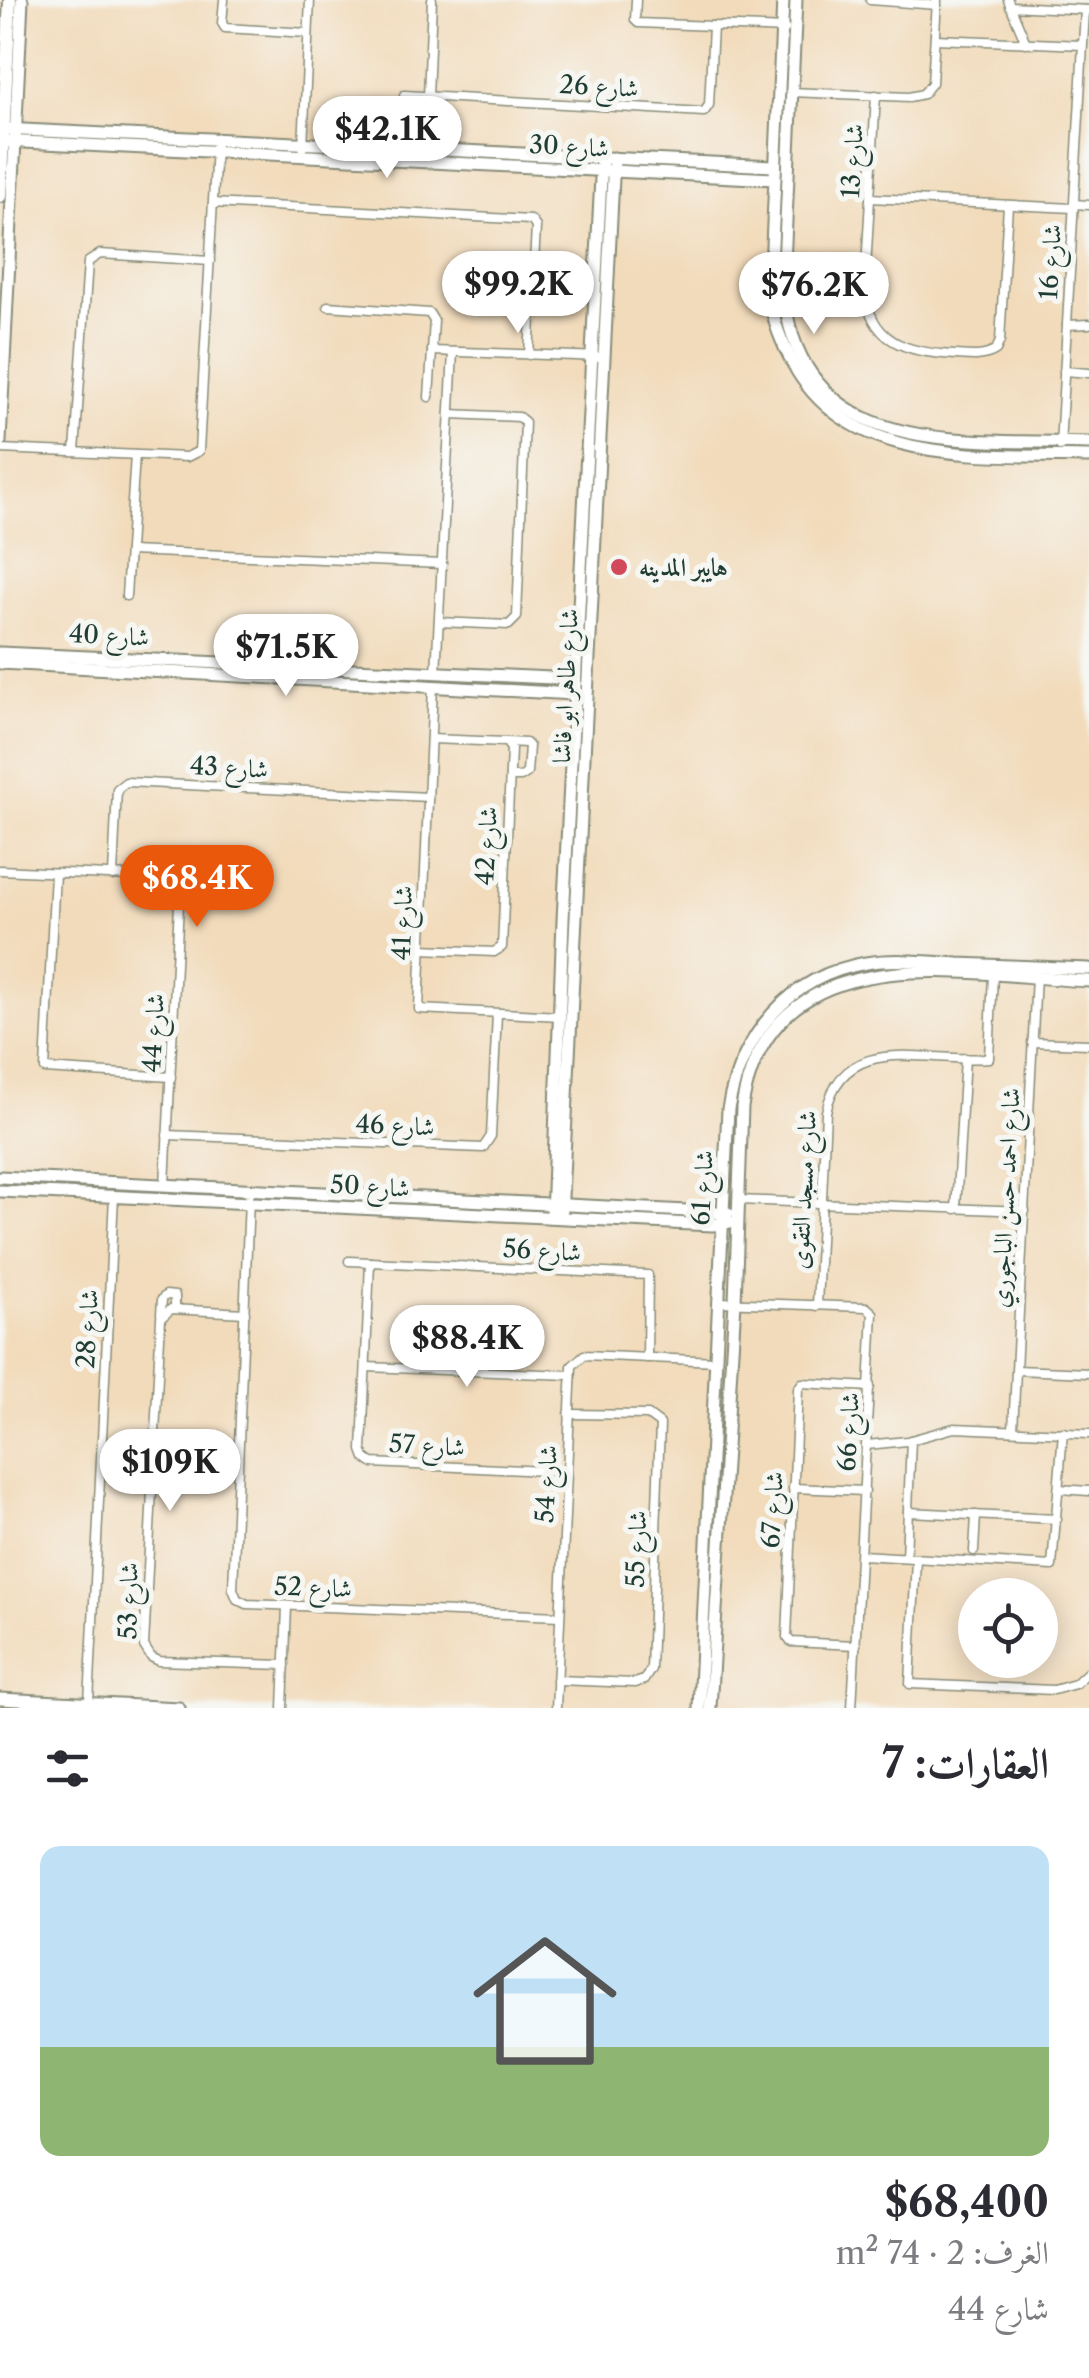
<!DOCTYPE html>
<html lang="ar">
<head>
<meta charset="utf-8">
<style>
	:root { --surface:#fff; --page:#f2f2f3; --text:#2b2b33; --muted:#7c7c81; --line:#e1e1e2; --accent:#ea580c }
	body { margin:0; font-family:"Libre Caslon Text",Amiri,serif; background:var(--page); color:var(--text); direction:rtl; height:100vh; display:flex; flex-direction:column; font-size:38px; white-space:nowrap }
	* { box-sizing:border-box; margin:0 }
	p { font-size:32px; color:var(--muted) }
	.icon { flex:none; width:55px; height:55px; fill:none; stroke:currentColor; stroke-width:2; stroke-linecap:round; stroke-linejoin:round }
	.map { position:relative; height:1708px; overflow:hidden; direction:ltr }
	.drawer { display:flex; flex-direction:column; background:var(--surface); flex:1 }
	.drawer>* { flex:none }
	.buttons { position:absolute; left:958px; top:1578px; display:grid; gap:20px }
	.buttons a { display:grid; place-items:center; width:100px; height:100px; border-radius:50%; background:var(--surface); box-shadow:0 5px 25px #0003; font-size:50px }
	.price { position:absolute; translate:-50% -85px; padding:0 22px; border-radius:35px; background:#fff; color:#222; font-size:32px; line-height:65px; filter:drop-shadow(0 2px 5px #0008) }
	.price::after { content:''; position:absolute; left:50%; top:60px; width:30px; height:22px; margin-left:-15px; background:inherit; clip-path:polygon(0 0,100% 0,50% 100%) }
	.price.selected { background:var(--accent); color:#fff }
	ul { padding:0; list-style:none }
	li { display:grid; align-content:center; gap:20px; height:530px; padding:0 40px }
	li+li { border-top:2px solid var(--line) }
	li span { display:grid; place-items:center; height:310px; border-radius:20px; color:#555 }
	li>.icon { margin-inline-start:auto }
	span .icon { width:180px; height:180px; fill:#fffc; stroke-width:1 }
	li b { font-size:42px }
	h2 { display:flex; justify-content:space-between; align-items:center; height:120px; padding:0 40px; font-size:42px }
	.map>svg:first-child { display:block }
</style>
</head>
<body>
<div class="map">
<svg width="1089" height="1708" viewBox="0 0 1089 1708">
	<rect width="100%" height="100%" fill="#f6f6f2"/>
	<filter id="ink" filterUnits="userSpaceOnUse"><feTurbulence type="fractalNoise" baseFrequency=".01" numOctaves="2"/><feDisplacementMap in="SourceGraphic" scale="20" xChannelSelector="R" yChannelSelector="G"/><feConvolveMatrix kernelMatrix="1 2 1 2 8 2 1 2 1" color-interpolation-filters="sRGB"/></filter>
	<filter id="wash" filterUnits="userSpaceOnUse"><feTurbulence type="fractalNoise" baseFrequency=".0048" numOctaves="4" result="noise"/><feDisplacementMap in="SourceGraphic" scale="40" xChannelSelector="R" yChannelSelector="G"/><feGaussianBlur stdDeviation="2.25" result="paint"/><feColorMatrix in="noise" values="0 0 0 0 0 0 0 0 0 0 0 0 0 0 0 0 0 1.4 0 .05"/><feComposite in="paint" operator="in"/></filter>
	<g filter="url(#wash)">
		<rect width="100%" height="100%" fill="#f2dbbb"/>
	</g>
	<g filter="url(#ink)">
		<g fill="none" stroke-linecap="round" stroke-linejoin="round">
			<g stroke="#888c78" stroke-width="11">
				<g id="street">
					<polyline points="224,0 222,23 225,28 308,33"/>
					<polyline points="636,0 635,20 638,23 785,29"/>
					<polyline points="870,0 937,5"/>
					<polyline points="1008,0 1026,43"/>
					<polyline points="1010,6 1089,10"/>
					<polyline points="935,39 1082,45"/>
					<polyline points="791,92 909,97 923,94 932,83 937,0"/>
					<polyline points="404,95 704,112 709,105 713,26"/>
					<path d="M876,95l-11,191c3,57 43,67 91,69 14,1 28,3 40,-5l4,-9 8,-136"/>
					<polyline points="428,96 432,0"/>
					<polyline points="303,147 310,0"/>
					<polyline points="870,198 1073,208"/>
					<polyline points="213,203 531,220 536,227 529,355"/>
					<polyline points="1074,204 1089,205"/>
					<polyline points="328,306 429,313 434,321 429,397"/>
					<polyline points="1067,325 1089,324"/>
					<polyline points="432,351 603,357"/>
					<polyline points="1064,371 1089,373"/>
					<polyline points="1060,446 1085,10"/>
					<polyline points="0,449 187,457 199,451 216,147"/>
					<polyline points="75,452 88,262 100,254 210,261"/>
					<polyline points="129,551 442,564"/>
					<polyline points="126,596 135,455"/>
					<polyline points="439,622 509,625 517,617 525,422 519,417 450,414"/>
					<polyline points="436,673 453,352"/>
					<polyline points="433,686 419,1009 561,1016"/>
					<polyline points="506,742 526,743 529,746 527,773 521,777 510,777"/>
					<polyline points="0,870 172,878 180,884 165,1185"/>
					<polyline points="55,873 45,1069 171,1077"/>
					<polyline points="113,876 117,789 126,782 428,797"/>
					<polyline points="421,949 494,952 502,947 511,749 506,742 431,739"/>
					<polyline points="1032,1042 1089,1044"/>
					<polyline points="167,1135 483,1148 491,1136 497,1014"/>
					<polyline points="249,1199 233,1589 237,1599 247,1604 560,1616"/>
					<polyline points="738,1200 1025,1211"/>
					<polyline points="956,1209 965,1058"/>
					<polyline points="349,1261 648,1275 647,1358"/>
					<polyline points="370,1262 362,1450 365,1458 372,1463 566,1472"/>
					<polyline points="720,1302 866,1307 873,1313 852,1708"/>
					<path d="M817,1306l9,-194c17,-83 104,-48 163,-54l4,-83"/>
					<polyline points="245,1313 171,1309 161,1318 144,1646 151,1657 159,1661 285,1665"/>
					<polyline points="161,1314 162,1299 166,1295 175,1296 175,1309"/>
					<polyline points="366,1367 570,1375"/>
					<polyline points="1017,1370 1089,1373"/>
					<polyline points="1013,1430 1036,976"/>
					<polyline points="867,1445 907,1441 954,1428 1089,1434"/>
					<polyline points="793,1488 865,1491"/>
					<polyline points="1059,1489 1089,1491"/>
					<polyline points="908,1512 1057,1519"/>
					<polyline points="974,1551 976,1515"/>
					<polyline points="861,1555 1052,1566 1063,1432"/>
					<polyline points="906,1557 911,1440"/>
					<polyline points="916,1558 910,1684 1054,1690 1075,1684 1089,1671"/>
					<polyline points="856,1645 791,1642 787,1637 798,1389 802,1383 870,1387"/>
					<polyline points="557,1680 635,1683 644,1680 651,1669 660,1424 648,1415 569,1414"/>
					<polyline points="89,1703 114,1196"/>
					<polyline points="283,1708 287,1606"/>
					<polyline points="556,1708 572,1366 584,1355 717,1361"/>
				</g>
			</g>
			<g stroke="#888c78" stroke-width="15">
				<g id="secondary">
					<path d="M783,0l-13,290c1,25 8,44 19,66 54,114 195,97 300,101"/>
					<path d="M796,0l-13,287c16,175 177,151 306,156"/>
					<polyline points="3,129 774,166"/>
					<polyline points="3,141 774,179"/>
					<polyline points="0,442 22,0"/>
					<polyline points="0,653 575,679"/>
					<polyline points="0,663 574,694"/>
					<polyline points="0,1177 728,1213"/>
					<polyline points="0,1191 712,1225 730,1222"/>
					<polyline points="552,1217 563,920 602,158"/>
					<polyline points="561,1217 614,158"/>
					<polyline points="0,1699 179,1708"/>
					<path d="M699,1708l29,-599c13,-74 61,-133 138,-146 30,-5 62,-1 92,1 44,2 87,3 131,5"/>
					<path d="M710,1708l25,-406 7,-195c29,-177 218,-132 347,-126"/>
				</g>
			</g>
			<g stroke="#888c78" stroke-width="16">
				<polyline id="primary" points="0,196 10,0"/>
			</g>
			<use href="#street" stroke="#fff" stroke-width="8"/>
			<use href="#secondary" stroke="#fff" stroke-width="11"/>
			<use href="#primary" stroke="#fff" stroke-width="12"/>
		</g>
	</g>
	<circle fill="#d1495b" stroke="#f6f6f2" stroke-width="4" cx="619" cy="567" r="10"/>
	<g text-anchor="middle" stroke-width="10" stroke-linejoin="round" paint-order="stroke">
		<g font-size="25" fill="#1f3d34" stroke="#f6f6f2">
			<text transform="translate(599 86) rotate(3)" y="9">شارع 26</text>
			<text transform="translate(569 146) rotate(3)" y="9">شارع 30</text>
			<text transform="translate(852 161) rotate(-87)" y="9">شارع 13</text>
			<text transform="translate(1050 262) rotate(-87)" y="9">شارع 16</text>
			<text transform="translate(109 635) rotate(3)" y="9">شارع 40</text>
			<text transform="translate(565 686) rotate(-87)" y="9">شارع طاهر ابو فاشا</text>
			<text transform="translate(229 767) rotate(3)" y="9">شارع 43</text>
			<text transform="translate(486 846) rotate(-87)" y="9">شارع 42</text>
			<text transform="translate(402 923) rotate(-88)" y="9">شارع 41</text>
			<text transform="translate(153 1033) rotate(-87)" y="9">شارع 44</text>
			<text transform="translate(395 1125) rotate(2)" y="9">شارع 46</text>
			<text transform="translate(370 1186) rotate(3)" y="9">شارع 50</text>
			<text transform="translate(702 1188) rotate(-87)" y="9">شارع 61</text>
			<text transform="translate(803 1190) rotate(-87)" y="9">شارع مسجد التقوى</text>
			<text transform="translate(1005 1198) rotate(-87)" y="9">شارع احمد حسن الباجوري</text>
			<text transform="translate(542 1250) rotate(3)" y="9">شارع 56</text>
			<text transform="translate(87 1329) rotate(-87)" y="9">شارع 28</text>
			<text transform="translate(848 1432) rotate(-87)" y="9">شارع 66</text>
			<text transform="translate(427 1445) rotate(3)" y="9">شارع 57</text>
			<text transform="translate(546 1484) rotate(-87)" y="9">شارع 54</text>
			<text transform="translate(772 1510) rotate(-87)" y="9">شارع 67</text>
			<text transform="translate(636 1549) rotate(-88)" y="9">شارع 55</text>
			<text transform="translate(313 1587) rotate(2)" y="9">شارع 52</text>
			<text transform="translate(128 1601) rotate(-89)" y="9">شارع 53</text>
		</g>
		<g font-size="25" font-weight="bold" fill="#1f3d34" stroke="#f6f6f2" text-anchor="start">
			<text x="639" y="576">هايبر المدينه</text>
		</g>
	</g>
</svg>
<div class="buttons">
<a><svg class="icon" aria-label="locate" viewBox="0 0 24 24"><circle cx="12" cy="12" r="6"/><path d="M12 2v4M12 18v4M2 12h4M18 12h4"/></svg></a>
</div>
<b class="price" style="left:387px;top:181px">$42.1K</b>
<b class="price" style="left:518px;top:336px">$99.2K</b>
<b class="price" style="left:814px;top:337px">$76.2K</b>
<b class="price" style="left:286px;top:699px">$71.5K</b>
<b class="price selected" style="left:197px;top:930px">$68.4K</b>
<b class="price" style="left:467px;top:1390px">$88.4K</b>
<b class="price" style="left:170px;top:1514px">$109K</b>
</div>
<section class="drawer">
<h2>العقارات: 7<svg class="icon" aria-label="filters" viewBox="0 0 24 24"><path d="M4 7h16M4 17h16"/><circle cx="9" cy="7" r="2"/><circle cx="15" cy="17" r="2"/></svg></h2>
<ul>
<li><span style="background:linear-gradient(#bfe0f5 65%,#8fb573 0)"><svg class="icon" aria-label="home" viewBox="0 0 24 24"><path d="M3 11l9-7 9 7M6 9v11h12V9"/></svg></span><div><b>$68,400</b><p>الغرف: 2 · 74 m²</p><p>شارع 44</p></div></li>
</ul>
</section>
</body>
</html>
